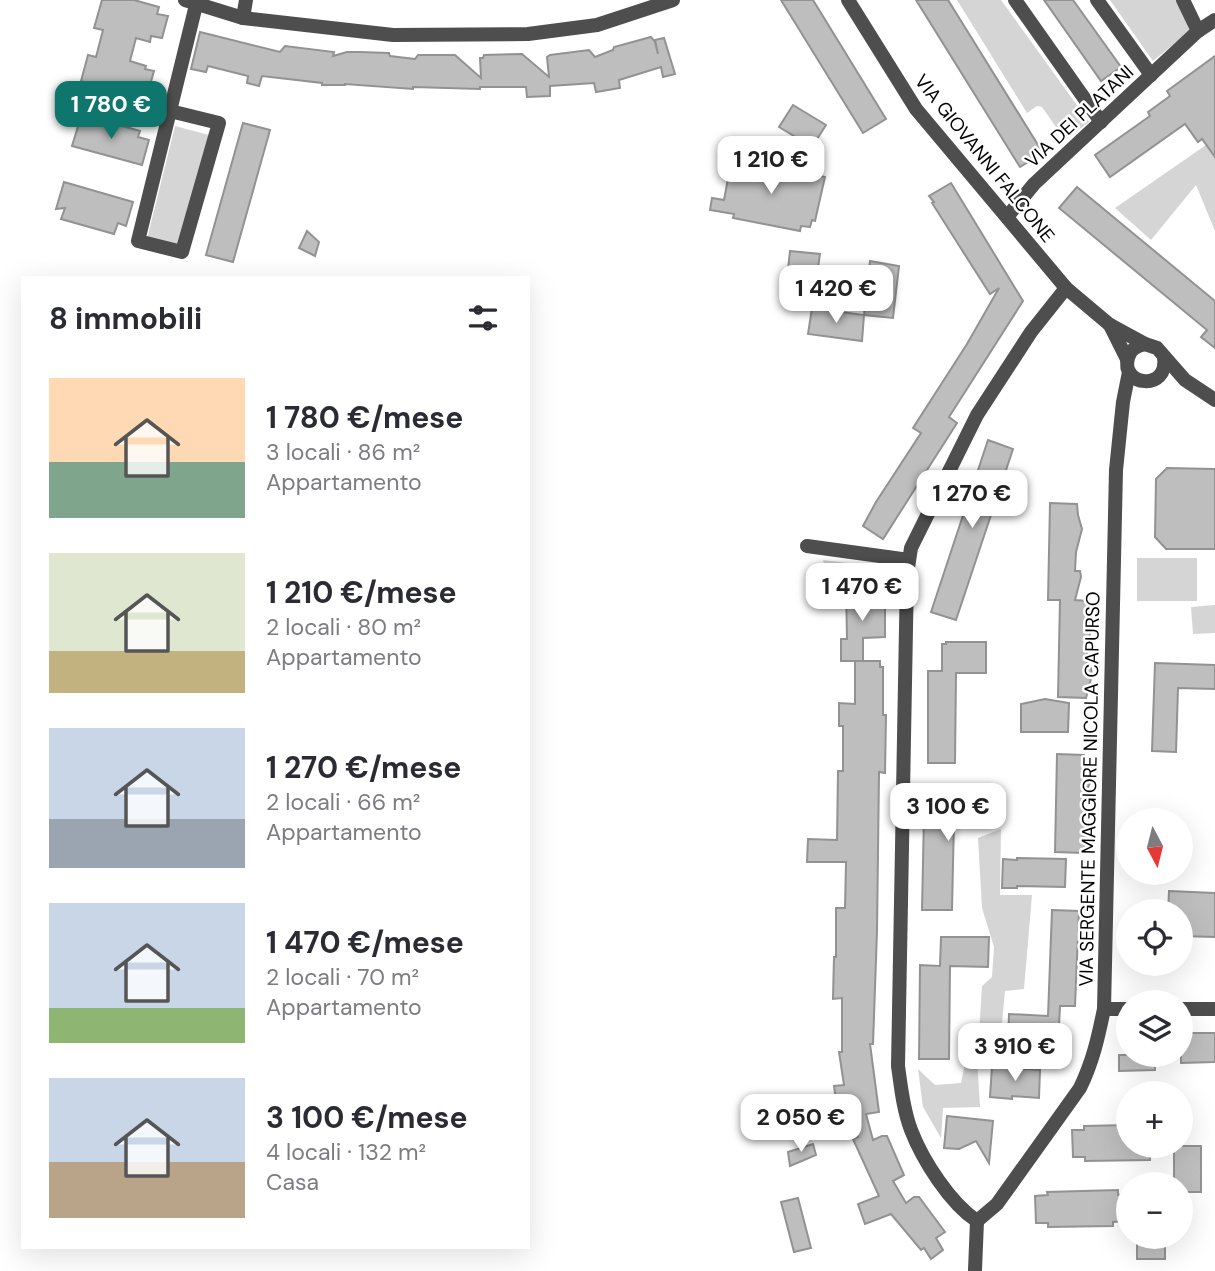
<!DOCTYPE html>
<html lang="it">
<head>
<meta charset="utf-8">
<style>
	:root { --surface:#fff; --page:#f7f7f7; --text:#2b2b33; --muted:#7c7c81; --accent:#0f766e }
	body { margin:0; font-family:"DM Sans",sans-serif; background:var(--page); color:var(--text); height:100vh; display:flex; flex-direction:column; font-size:26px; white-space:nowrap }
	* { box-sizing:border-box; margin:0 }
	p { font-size:23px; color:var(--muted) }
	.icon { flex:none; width:38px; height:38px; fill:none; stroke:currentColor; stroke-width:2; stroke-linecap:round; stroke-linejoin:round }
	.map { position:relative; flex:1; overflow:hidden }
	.details { position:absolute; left:21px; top:276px; width:509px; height:973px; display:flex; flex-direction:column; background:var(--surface); border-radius:0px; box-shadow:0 7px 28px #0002 }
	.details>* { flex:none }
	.needle { width:46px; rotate:173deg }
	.controls { position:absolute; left:1116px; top:808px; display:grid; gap:14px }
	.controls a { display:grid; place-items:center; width:77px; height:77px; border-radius:50%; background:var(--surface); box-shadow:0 7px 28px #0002; font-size:35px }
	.price { position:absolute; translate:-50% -60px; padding:0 16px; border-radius:14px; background:#fff; color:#222; font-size:23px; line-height:46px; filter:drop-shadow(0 2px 4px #0008) }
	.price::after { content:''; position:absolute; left:50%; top:42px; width:21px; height:16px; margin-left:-10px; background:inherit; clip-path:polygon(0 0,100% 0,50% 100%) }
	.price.on { background:var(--accent); color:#fff }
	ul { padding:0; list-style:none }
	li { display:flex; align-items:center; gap:21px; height:175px; padding:0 28px }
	li span { display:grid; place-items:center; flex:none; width:196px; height:140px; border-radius:0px; color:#555 }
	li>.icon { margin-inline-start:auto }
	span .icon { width:84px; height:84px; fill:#fffc; stroke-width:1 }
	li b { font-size:30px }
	h2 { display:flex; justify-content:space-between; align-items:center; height:84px; padding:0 28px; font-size:30px }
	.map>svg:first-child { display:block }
</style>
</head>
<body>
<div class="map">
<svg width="1215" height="1271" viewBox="0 0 1215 1271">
	<rect width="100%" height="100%" fill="#fff"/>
	<g fill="#d5d5d5">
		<polygon points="957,0 1001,0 1089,122 1065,140 1042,107 1037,106 1027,113"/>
		<polygon points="1110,0 1179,0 1192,29 1153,61"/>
		<polygon points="175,126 209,135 178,247 147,239"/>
		<polygon points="1206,145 1215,159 1215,231 1196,185 1151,240 1115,208"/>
		<rect x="1137" y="558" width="60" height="43"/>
		<polygon points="823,560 899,569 898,596 869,595 867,586 842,587 830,584"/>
		<polygon points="1215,605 1215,633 1193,634 1191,607"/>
		<polygon points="1001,829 1000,895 1032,895 1024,989 1005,991 999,1055 977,1057 980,1107 943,1108 941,1138 923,1107 918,1069 935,1085 961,1083 967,1053 979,1035 982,986 992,977 994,947 982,908 978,838"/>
	</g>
	<g fill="#bebebe" stroke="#929292" stroke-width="2">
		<polygon points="102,0 134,0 159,7 157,14 168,16 162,38 151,36 150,42 136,38 130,61 146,66 145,69 154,71 146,99 134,96 133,100 90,87 91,84 81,81 88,55 96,57 103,30 94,28"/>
		<polygon points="781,0 813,0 886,119 863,133"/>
		<polygon points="916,0 948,0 1043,153 1020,167"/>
		<polygon points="1044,0 1073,0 1121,67 1101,81"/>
		<polygon points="200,32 280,52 285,46 334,52 333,56 347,52 360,52 389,53 390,56 415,59 418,55 455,55 481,78 480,58 483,58 484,55 522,54 549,77 547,57 550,55 589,50 595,57 613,50 614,47 651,37 655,42 658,54 655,40 664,38 675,74 663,77 661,67 619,80 620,88 596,92 594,83 550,86 550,96 527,97 526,87 480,87 480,89 413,87 413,89 345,84 345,85 322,85 322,83 262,76 259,86 247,83 248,76 208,66 206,72 191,69"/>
		<polygon points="1215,56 1215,157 1202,139 1198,142 1185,124 1110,177 1095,155 1150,116 1148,112 1170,96 1167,91"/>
		<polygon points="793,105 826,125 812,147 779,127"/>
		<polygon points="90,117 140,131 138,137 149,140 142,165 72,146 79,123 88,125"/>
		<polygon points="243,123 270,130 233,262 206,255"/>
		<polygon points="732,157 758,163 756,171 786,176 788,169 825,177 815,221 812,220 810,227 801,226 800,231 764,224 733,218 734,214 710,210 712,198 724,200"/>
		<polygon points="64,182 133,202 126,226 118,223 114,234 61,219 65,208 56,209"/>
		<polygon points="951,183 1023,301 949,417 957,423 883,539 863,526 876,502 921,433 913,428 967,344 999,288 990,294 932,203 934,202 929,196"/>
		<polygon points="1077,187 1215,301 1215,348 1201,337 1207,330 1059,208"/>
		<polygon points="307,231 319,242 315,256 299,248"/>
		<polygon points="790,251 820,254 812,308 784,305"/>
		<polygon points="870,261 899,266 893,318 864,315"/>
		<polygon points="812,308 864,315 862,341 808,334"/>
		<polygon points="988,440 1013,449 956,620 931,612"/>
		<polygon points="1167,468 1215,469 1215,549 1166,549 1155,537 1156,479"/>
		<polygon points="1050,503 1077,504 1078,515 1082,529 1076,552 1075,571 1080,571 1081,577 1075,600 1088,601 1093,625 1087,643 1087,667 1091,668 1092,675 1086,698 1058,697 1060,600 1048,600"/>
		<polygon points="846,587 864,587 864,597 882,597 882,603 885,603 885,637 863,638 863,661 841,661 841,639 847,639"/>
		<polygon points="946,642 986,642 986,673 956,673 955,763 928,763 928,671 942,671 942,644 946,644"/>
		<polygon points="855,661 880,661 880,667 883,667 883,715 886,715 885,773 879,772 877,931 873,1044 870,1044 879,1112 866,1114 873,1140 882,1136 887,1136 904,1175 893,1181 906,1203 914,1197 919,1197 945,1232 936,1238 943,1250 931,1259 924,1248 921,1250 891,1214 865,1224 858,1204 879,1196 853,1139 858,1137 852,1116 848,1117 848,1115 838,1116 834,1086 844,1085 839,1052 842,1052 842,998 833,999 834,957 836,957 836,908 845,908 846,862 807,862 808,839 837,840 838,771 843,771 843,726 839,726 839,703 855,704"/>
		<polygon points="1155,663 1215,665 1215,689 1178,688 1176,752 1152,751"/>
		<polygon points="1045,699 1069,703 1068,732 1021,732 1021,704"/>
		<polygon points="1057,754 1084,755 1091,780 1084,798 1084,813 1089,826 1083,853 1055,852"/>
		<polygon points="945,788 993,789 992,820 954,819 952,910 922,910 924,815 944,815"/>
		<polygon points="1017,858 1066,859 1065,887 1017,886 1017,888 1002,888 1003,859 1017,860"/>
		<polygon points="1169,891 1215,893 1215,937 1181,936 1181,912 1168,912"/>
		<polygon points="1052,910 1079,911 1075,1006 1060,1006 1058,1045 1008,1043 1009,1014 1048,1016"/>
		<polygon points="941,937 989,937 988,967 950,966 949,1059 919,1059 920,965 940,966"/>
		<polygon points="1181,1033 1215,1033 1215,1062 1181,1063"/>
		<polygon points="1119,1055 1155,1055 1155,1070 1119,1071"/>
		<polygon points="992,1067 1040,1070 1039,1098 1012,1096 1012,1099 990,1097"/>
		<polygon points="947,1116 993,1121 989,1163 976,1141 959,1149 944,1148"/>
		<polygon points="1129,1125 1129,1146 1150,1146 1150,1160 1085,1161 1085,1157 1073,1157 1072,1130 1084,1130 1084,1126"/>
		<polygon points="813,1144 816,1155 790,1166 788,1152"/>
		<polygon points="1174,1146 1201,1146 1201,1192 1181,1192 1181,1185 1174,1185"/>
		<polygon points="1118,1190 1118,1195 1127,1194 1127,1221 1113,1222 1113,1226 1048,1227 1048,1223 1036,1223 1035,1196 1048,1195 1047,1192"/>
		<polygon points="798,1198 811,1248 794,1252 781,1202"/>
		<rect x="1137" y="1237" width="28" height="22"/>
	</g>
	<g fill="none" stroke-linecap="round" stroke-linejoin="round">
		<g stroke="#4e4e4e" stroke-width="14">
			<polyline points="185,0 243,18 393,35 528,34 597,25 673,0"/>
			<polyline points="1015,0 1101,122"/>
			<polyline points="1097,0 1151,75"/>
			<polyline points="1183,0 1198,31"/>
			<polyline points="243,18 246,0"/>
			<polyline points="170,111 219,123 182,252 138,241 196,5"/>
			<polyline points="1007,217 1034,184 1198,31 1215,20"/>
			<polyline points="807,546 909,560"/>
			<polyline points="1104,1009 1129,1009"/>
			<polyline points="1181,1009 1215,1009"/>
			<path d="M977,1221c-27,-18 -54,-60 -66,-91 -8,-21 -10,-43 -13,-64l9,-492 4,-26 66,-133 54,-83 35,-44"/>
			<path d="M977,1221l20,-17 83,-116c13,-27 18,-50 24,-79l12,-539 7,-68 6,-30"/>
			<polyline points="975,1270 977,1221"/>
		</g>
		<g stroke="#4e4e4e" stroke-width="14">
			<polyline points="848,0 916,109 1066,288 1110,325 1145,344 1157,348 1185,380 1215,400"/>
			<polyline points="1110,325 1127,359"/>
			<path d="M1145,344c-8,2 -15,5 -17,14 -8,28 41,34 36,-1"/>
		</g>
	</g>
	<g text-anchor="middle" stroke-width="5" stroke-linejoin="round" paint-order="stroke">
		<g font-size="19" fill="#000" stroke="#fff">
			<text transform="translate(1079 116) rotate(-43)" y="7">VIA DEI PLATANI</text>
			<text transform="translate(985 158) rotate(51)" y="7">VIA GIOVANNI FALCONE</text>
			<text transform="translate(1089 789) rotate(-89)" y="7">VIA SERGENTE MAGGIORE NICOLA CAPURSO</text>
		</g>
	</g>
</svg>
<div class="controls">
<a><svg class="needle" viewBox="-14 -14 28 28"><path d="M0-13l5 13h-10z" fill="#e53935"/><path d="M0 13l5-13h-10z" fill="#7c7c81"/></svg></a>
<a><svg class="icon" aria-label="locate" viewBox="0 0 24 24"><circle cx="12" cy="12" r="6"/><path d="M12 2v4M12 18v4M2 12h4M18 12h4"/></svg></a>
<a><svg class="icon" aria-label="layers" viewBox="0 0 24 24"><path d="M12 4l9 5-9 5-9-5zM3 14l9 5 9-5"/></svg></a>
<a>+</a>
<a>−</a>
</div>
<b class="price on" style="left:111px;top:141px">1 780 €</b>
<b class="price" style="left:771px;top:196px">1 210 €</b>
<b class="price" style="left:836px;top:325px">1 420 €</b>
<b class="price" style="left:972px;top:530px">1 270 €</b>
<b class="price" style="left:862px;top:623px">1 470 €</b>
<b class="price" style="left:948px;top:843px">3 100 €</b>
<b class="price" style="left:1015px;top:1083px">3 910 €</b>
<b class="price" style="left:801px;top:1154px">2 050 €</b>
<section class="details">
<h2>8 immobili<svg class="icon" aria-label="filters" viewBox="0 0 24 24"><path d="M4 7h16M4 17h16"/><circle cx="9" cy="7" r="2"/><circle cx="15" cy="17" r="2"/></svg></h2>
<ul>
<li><span style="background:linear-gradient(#ffd9b3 60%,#7fa58c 0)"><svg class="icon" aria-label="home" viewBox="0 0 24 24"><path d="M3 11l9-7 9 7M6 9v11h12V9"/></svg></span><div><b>1 780 €/mese</b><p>3 locali · 86 m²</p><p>Appartamento</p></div></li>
<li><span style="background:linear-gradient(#dfe7d0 70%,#c2b280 0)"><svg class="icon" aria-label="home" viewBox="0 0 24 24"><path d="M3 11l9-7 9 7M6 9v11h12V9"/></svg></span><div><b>1 210 €/mese</b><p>2 locali · 80 m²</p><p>Appartamento</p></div></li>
<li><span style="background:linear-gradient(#c9d6e8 65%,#9aa5b1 0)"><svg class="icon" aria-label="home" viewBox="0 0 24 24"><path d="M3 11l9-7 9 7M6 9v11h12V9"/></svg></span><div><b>1 270 €/mese</b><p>2 locali · 66 m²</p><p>Appartamento</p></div></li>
<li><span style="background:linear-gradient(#c9d6e8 75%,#8fb573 0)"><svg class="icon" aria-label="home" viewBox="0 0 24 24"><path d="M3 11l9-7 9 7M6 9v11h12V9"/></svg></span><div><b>1 470 €/mese</b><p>2 locali · 70 m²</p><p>Appartamento</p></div></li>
<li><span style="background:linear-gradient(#c9d6e8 60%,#b9a48a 0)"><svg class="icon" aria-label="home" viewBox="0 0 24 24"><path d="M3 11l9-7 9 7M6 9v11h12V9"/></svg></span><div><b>3 100 €/mese</b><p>4 locali · 132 m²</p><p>Casa</p></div></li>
</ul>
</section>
</div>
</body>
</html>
